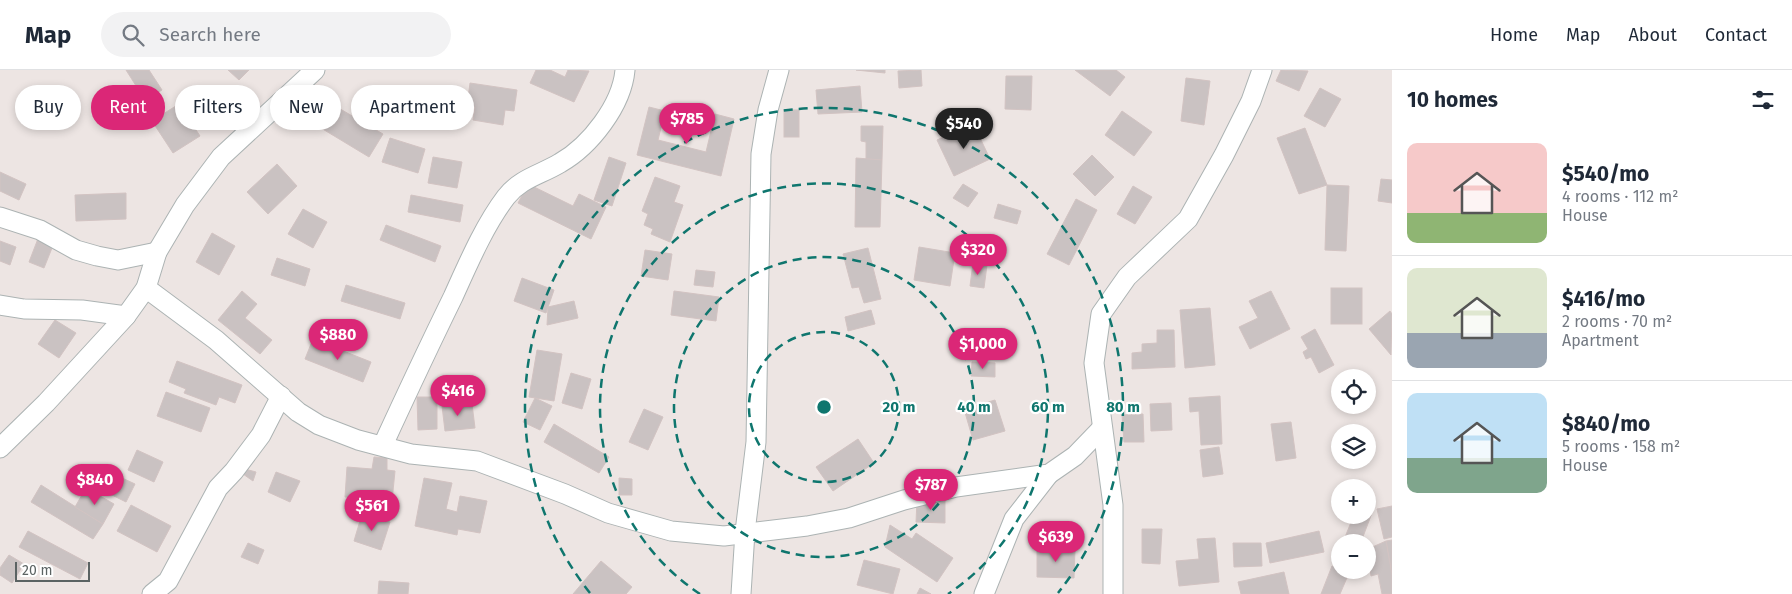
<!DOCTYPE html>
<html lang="en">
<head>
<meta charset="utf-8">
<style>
	:root { --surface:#fff; --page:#f2f2f3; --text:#1f2937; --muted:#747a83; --line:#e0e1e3; --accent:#db2777 }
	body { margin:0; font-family:"Fira Sans",sans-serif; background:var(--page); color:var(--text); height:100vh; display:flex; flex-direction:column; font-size:19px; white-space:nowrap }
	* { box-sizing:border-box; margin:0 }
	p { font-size:16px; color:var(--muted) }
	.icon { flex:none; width:28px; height:28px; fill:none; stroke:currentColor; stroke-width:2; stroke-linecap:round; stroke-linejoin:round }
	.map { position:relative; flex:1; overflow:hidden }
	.sheet { display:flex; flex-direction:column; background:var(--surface); width:400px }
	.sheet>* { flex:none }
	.top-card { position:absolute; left:15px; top:15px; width:475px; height:45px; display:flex; gap:10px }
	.buttons { position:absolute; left:1331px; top:299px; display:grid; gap:10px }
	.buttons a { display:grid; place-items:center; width:45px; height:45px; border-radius:50%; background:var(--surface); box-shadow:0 2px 8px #0003; font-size:25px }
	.scale { position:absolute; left:15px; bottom:12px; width:75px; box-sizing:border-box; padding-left:5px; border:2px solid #5b6363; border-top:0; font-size:14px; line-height:18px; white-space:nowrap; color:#5b6363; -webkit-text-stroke:4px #fff; paint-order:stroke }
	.price { position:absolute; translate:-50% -42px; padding:0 11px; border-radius:18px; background:var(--accent); color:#fff; font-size:16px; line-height:32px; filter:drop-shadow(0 1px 2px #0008) }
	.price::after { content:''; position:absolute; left:50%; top:30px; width:15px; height:11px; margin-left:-8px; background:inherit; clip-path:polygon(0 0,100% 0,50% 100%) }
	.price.on { background:#222; color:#fff }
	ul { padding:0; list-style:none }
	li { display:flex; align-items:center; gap:15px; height:125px; padding:0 15px }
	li+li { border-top:1px solid var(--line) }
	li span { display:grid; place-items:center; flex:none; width:140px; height:100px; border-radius:10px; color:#555 }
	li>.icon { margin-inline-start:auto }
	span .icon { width:60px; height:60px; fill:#fffc; stroke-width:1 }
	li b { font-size:21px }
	h2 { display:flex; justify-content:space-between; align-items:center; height:60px; padding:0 15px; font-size:21px }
	.tag { padding:0 18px; border-radius:22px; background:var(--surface); box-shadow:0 2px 8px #0003; font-size:18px; line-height:45px }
	.tag.on { background:var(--accent); color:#fff }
	header { display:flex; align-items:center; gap:30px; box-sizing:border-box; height:70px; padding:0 25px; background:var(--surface); border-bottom:1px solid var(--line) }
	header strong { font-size:24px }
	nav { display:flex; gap:28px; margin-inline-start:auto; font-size:18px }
	.search { width:350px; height:45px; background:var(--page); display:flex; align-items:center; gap:12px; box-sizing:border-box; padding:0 18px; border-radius:28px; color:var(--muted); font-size:19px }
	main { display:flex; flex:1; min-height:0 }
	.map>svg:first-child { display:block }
</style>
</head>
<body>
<header>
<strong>Map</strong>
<div class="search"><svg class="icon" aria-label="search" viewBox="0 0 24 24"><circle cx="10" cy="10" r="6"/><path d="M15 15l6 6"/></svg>Search here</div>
<nav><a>Home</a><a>Map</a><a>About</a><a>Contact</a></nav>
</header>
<main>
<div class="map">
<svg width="1392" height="524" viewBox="0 0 1392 524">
	<rect width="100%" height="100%" fill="#ede5e3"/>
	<g fill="#cac2c2" stroke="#d2c3c2">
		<polygon points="126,0 149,0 162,20 145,30"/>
		<polygon points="228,0 249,0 239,10"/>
		<polygon points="536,0 550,0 565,7 568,0 589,1 574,32 530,13"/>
		<polygon points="856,0 885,0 885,3"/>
		<polygon points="921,0 922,16 899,18 898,1"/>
		<polygon points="1075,0 1116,0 1125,7 1110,26"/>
		<polygon points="1281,0 1308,1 1299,21 1276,11"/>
		<polygon points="1006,6 1032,6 1031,40 1005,39"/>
		<polygon points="1186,8 1210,11 1204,55 1181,51"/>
		<polygon points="470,13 517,20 514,41 505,40 503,55 473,50 475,37 467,36"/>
		<polygon points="860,16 862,42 818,44 816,20"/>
		<polygon points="1320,18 1341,29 1325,57 1304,46"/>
		<rect x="405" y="26" width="32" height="26"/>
		<polygon points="330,33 383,64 369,87 316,55"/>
		<polygon points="179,34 200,66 173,83 152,51"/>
		<polygon points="649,37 665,41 658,70 706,82 715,44 734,49 721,106 637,85"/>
		<rect x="784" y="40" width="15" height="27"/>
		<polygon points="1122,41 1152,62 1134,86 1105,65"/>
		<polygon points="973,53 990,89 954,106 937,70"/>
		<polygon points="861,56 883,56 882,90 866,89 866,72 861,71"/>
		<polygon points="1305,58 1327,115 1299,124 1277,68"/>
		<polygon points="390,68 425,79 418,103 382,92"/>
		<polygon points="1092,85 1114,107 1095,126 1073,104"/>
		<polygon points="433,87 462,92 457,118 428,113"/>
		<polygon points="609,87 626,93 612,136 594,130"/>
		<polygon points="856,88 882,90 880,157 855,157"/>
		<polygon points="277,94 297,116 268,144 247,122"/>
		<polygon points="0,102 26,114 19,130 0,121"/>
		<polygon points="655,107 680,116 674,132 683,135 670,172 651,164 653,159 644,155 648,144 642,141"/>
		<polygon points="1381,109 1392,110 1392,133 1378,131"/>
		<polygon points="528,114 573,136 579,124 606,137 591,169 518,133"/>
		<polygon points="963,114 978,123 968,137 953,128"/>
		<polygon points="1327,115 1349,116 1346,181 1325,180"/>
		<polygon points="1133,116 1152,127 1135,154 1117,144"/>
		<polygon points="126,123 126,149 76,151 75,125"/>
		<polygon points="411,125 463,135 460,152 408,142"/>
		<polygon points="1076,129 1097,140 1069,195 1047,184"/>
		<polygon points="998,134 1021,141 1017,154 994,148"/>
		<polygon points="303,139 327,152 313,178 288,164"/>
		<polygon points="386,155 441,176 435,192 380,170"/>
		<polygon points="212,163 235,176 219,205 196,192"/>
		<polygon points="39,166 54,173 44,198 29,192"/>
		<polygon points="0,171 16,177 10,195 0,191"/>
		<polygon points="919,177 955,183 950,216 914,210"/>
		<polygon points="868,178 881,229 864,233 859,217 852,218 843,184"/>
		<polygon points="645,180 672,184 668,210 641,206"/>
		<polygon points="277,188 310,199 305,216 271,205"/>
		<polygon points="973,193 987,195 984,218 970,216"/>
		<polygon points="696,200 715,202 713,217 694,215"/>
		<polygon points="522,208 554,220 546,243 514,231"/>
		<polygon points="346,215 405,233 400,249 341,231"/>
		<rect x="1331" y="218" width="31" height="36"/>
		<polygon points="242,221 257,234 245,248 272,270 260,284 218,250"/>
		<polygon points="674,221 719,227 716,251 671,245"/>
		<polygon points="1271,221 1290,259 1250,279 1239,257 1258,248 1249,231"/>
		<polygon points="574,231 578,248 547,255 548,237"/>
		<polygon points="1210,238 1215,295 1185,298 1180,240"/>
		<polygon points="871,240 875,254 848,261 845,247"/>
		<polygon points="1390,241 1392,244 1391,285 1369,259"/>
		<polygon points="55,250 76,263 59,288 38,274"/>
		<polygon points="1315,259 1334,295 1319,303 1311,287 1306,289 1303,282 1308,279 1301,267"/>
		<polygon points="1157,260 1174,260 1175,297 1132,299 1132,283 1142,282 1142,274 1157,273"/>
		<polygon points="313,269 371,292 363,312 305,289"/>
		<polygon points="537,280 562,284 554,331 529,327"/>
		<polygon points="177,291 242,315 235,333 219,327 216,335 184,323 186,319 169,312"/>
		<polygon points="972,292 995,293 995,307 971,306"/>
		<polygon points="571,303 591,309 582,339 562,333"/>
		<polygon points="166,322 210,338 201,362 157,346"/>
		<polygon points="1220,326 1222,374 1201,375 1199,341 1190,342 1189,328"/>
		<polygon points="417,327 437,327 437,359 418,360"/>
		<polygon points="535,328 552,336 540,360 523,352"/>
		<polygon points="995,330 1005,361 973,370 964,339"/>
		<polygon points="1171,333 1172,360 1151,361 1150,334"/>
		<polygon points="472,334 475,358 445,361 442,336"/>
		<polygon points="644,339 663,347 648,380 629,372"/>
		<polygon points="1143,344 1144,372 1124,372 1122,345"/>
		<polygon points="1291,352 1296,388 1276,391 1271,354"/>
		<polygon points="554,354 609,387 599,403 544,372"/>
		<polygon points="858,369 874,393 833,421 816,397"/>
		<polygon points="1219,377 1223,404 1203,407 1200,380"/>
		<polygon points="137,380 163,392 154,412 128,400"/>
		<polygon points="374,387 387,388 387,400 395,401 392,431 345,427 347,397 372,399"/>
		<polygon points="245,399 256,402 253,411 243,404"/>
		<polygon points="105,400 135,414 126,432 96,417"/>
		<polygon points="276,402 300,411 290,432 268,422"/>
		<polygon points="424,408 452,413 446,439 457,442 460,426 487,431 480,463 458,459 457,465 415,456"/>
		<polygon points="619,408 632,409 632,425 619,425"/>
		<polygon points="41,415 103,454 93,469 31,432"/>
		<polygon points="86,418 114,434 103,454 75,437"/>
		<polygon points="917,430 945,430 945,453 916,452"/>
		<polygon points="1368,432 1375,435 1361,472 1343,472 1354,445 1368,445"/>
		<polygon points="131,435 171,456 157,482 117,461"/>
		<polygon points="1392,436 1392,467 1384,469 1377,439"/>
		<polygon points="362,444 390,452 381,480 354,471"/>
		<polygon points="890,455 912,469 916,463 953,488 937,512 885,477"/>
		<polygon points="1142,459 1162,459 1160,494 1142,493"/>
		<polygon points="28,461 88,493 80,509 19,477"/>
		<polygon points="1319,461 1324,482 1270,493 1266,473"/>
		<polygon points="1215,468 1219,512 1179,516 1176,491 1199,489 1197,469"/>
		<polygon points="1392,470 1392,505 1386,471"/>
		<polygon points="1386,471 1392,505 1392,524 1382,524 1378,504 1371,506 1368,486 1368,479"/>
		<polygon points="248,473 264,480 258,494 241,487"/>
		<polygon points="1233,473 1261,473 1262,496 1234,497"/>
		<polygon points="1037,478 1075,479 1074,508 1037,507"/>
		<polygon points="9,485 24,494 12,513 0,505 0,498"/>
		<polygon points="864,490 900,499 893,524 857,515"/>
		<polygon points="601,491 632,517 626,524 573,524"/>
		<polygon points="1332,496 1349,503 1340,524 1321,524"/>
		<polygon points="1284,502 1289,524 1241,524 1238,512"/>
		<polygon points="379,511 409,513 408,524 378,524"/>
		<polygon points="920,518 931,524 917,524"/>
	</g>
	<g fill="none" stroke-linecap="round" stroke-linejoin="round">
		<g stroke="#acb3b3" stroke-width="21">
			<g id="minor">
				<polyline points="0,147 40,160 76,180 97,186 118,190 157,182"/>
				<polyline points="146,218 216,270 298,342 319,355 358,370 411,384 477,391 565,424 608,443 671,461 724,466 807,456 849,448 904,430 956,417 1049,404 1075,386 1102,358"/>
				<polyline points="0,235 24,239 82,240 126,246"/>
				<path d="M383,375c23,-50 46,-99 70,-148 15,-33 31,-71 53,-100 15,-19 34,-22 54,-34 30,-17 62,-58 65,-93"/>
				<polyline points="0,378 46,333 126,246 146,218 157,182 185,135 221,87 315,0"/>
				<polyline points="152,524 168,511 218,418 234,401 261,365 281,326"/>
				<polyline points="741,524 745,462 756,372 761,84 768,40 779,0"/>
				<polyline points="984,524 1014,449 1049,404"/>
				<polyline points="1113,524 1113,435 1094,293 1101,244 1127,207 1188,149 1224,85 1251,31 1262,0"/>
			</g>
		</g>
		<use href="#minor" stroke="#fff" stroke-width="19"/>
	</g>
	<g fill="none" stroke="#0f766e" stroke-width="2.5" stroke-dasharray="9 6">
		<circle cx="824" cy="337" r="75"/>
		<circle cx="824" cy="337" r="150"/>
		<path d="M700 524A224 224 0 1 1 948 524"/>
		<path d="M590 523A299 299 0 1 1 1058 523"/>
	</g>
	<circle cx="824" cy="337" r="8" fill="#0f766e" stroke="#fff" stroke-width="2.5"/>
	<g font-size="15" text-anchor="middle" font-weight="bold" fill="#0f766e" stroke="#fff" stroke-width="4.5" stroke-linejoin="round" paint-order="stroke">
		<text x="899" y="342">20 m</text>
		<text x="974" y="342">40 m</text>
		<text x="1048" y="342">60 m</text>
		<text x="1123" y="342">80 m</text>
	</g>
</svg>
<div class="buttons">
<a><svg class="icon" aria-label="locate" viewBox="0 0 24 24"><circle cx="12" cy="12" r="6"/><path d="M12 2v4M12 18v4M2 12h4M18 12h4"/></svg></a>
<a><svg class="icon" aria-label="layers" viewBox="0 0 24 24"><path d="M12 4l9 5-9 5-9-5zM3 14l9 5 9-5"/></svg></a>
<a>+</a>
<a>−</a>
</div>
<div class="scale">20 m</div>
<b class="price" style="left:687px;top:75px">$785</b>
<b class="price on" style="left:964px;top:80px">$540</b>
<b class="price" style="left:978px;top:206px">$320</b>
<b class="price" style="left:338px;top:291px">$880</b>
<b class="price" style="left:983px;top:300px">$1,000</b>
<b class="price" style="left:458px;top:347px">$416</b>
<b class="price" style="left:95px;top:436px">$840</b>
<b class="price" style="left:931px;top:441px">$787</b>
<b class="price" style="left:372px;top:462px">$561</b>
<b class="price" style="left:1056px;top:493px">$639</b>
<div class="top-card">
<a class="tag">Buy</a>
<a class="tag on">Rent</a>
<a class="tag">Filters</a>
<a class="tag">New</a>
<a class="tag">Apartment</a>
</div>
</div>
<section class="sheet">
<h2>10 homes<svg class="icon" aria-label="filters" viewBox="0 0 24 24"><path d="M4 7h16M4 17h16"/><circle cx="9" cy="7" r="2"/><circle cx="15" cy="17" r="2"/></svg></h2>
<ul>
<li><span style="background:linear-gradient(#f6c9c9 70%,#8fb573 0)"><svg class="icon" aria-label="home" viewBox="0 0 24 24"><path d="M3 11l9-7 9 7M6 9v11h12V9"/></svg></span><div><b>$540/mo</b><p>4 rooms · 112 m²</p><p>House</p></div></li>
<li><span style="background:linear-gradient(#dfe7d0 65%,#9aa5b1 0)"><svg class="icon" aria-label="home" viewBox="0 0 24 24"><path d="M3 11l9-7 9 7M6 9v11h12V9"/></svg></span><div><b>$416/mo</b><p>2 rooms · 70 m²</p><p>Apartment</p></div></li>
<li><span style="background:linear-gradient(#bfe0f5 65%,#7fa58c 0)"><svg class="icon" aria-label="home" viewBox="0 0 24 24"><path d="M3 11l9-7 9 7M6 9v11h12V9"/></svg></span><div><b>$840/mo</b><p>5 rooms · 158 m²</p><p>House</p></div></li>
</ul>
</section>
</main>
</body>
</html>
